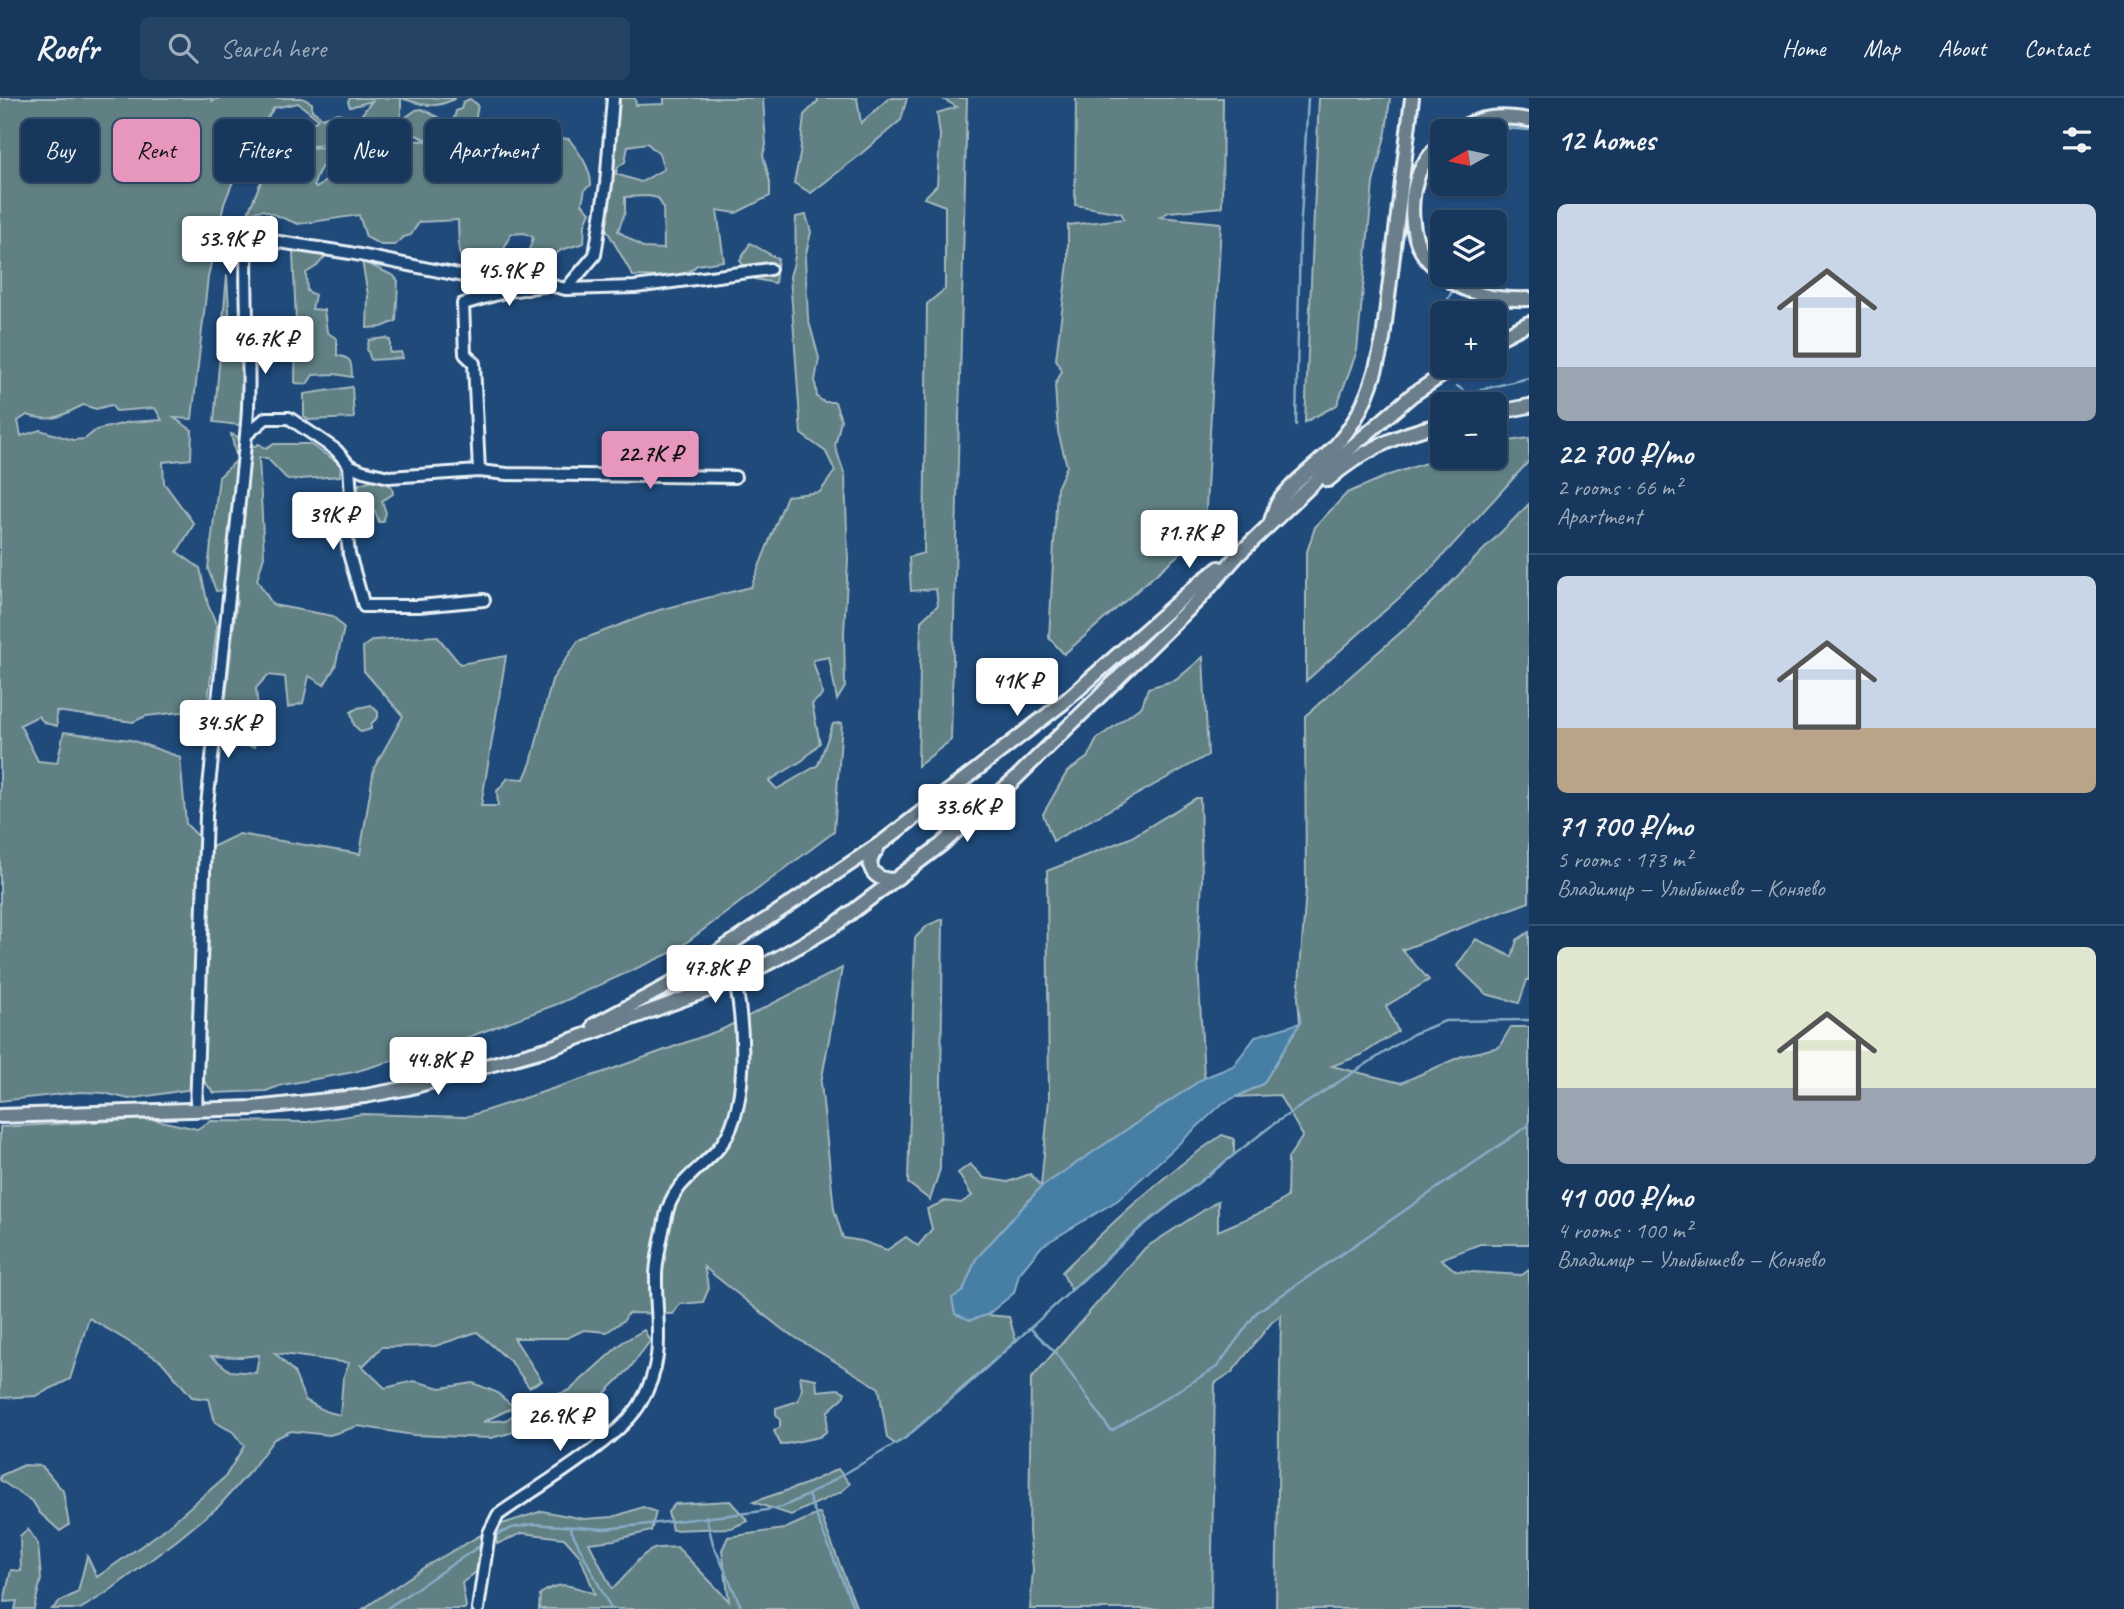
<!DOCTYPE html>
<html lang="en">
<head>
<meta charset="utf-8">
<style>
	:root { --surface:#17385c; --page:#244365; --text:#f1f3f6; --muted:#9eacbb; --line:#365272; --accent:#e797bd }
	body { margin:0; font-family:Caveat,sans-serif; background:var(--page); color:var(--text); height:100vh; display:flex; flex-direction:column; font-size:26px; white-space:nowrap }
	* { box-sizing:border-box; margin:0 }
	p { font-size:23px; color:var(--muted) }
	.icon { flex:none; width:38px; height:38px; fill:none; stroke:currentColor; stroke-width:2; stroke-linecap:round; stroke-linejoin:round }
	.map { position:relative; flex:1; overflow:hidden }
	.drawer { display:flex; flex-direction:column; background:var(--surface); width:595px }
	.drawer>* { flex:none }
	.guide { position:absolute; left:21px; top:21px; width:665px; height:63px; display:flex; gap:14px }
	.needle { width:46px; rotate:261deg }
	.tools { position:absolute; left:1430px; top:21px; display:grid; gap:14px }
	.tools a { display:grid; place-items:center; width:77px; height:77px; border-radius:10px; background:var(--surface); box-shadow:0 2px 5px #0004,0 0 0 2px var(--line); font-size:35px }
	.price { position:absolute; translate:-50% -60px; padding:0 16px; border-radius:7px; background:#fff; color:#222; font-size:23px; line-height:46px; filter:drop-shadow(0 2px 4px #0008) }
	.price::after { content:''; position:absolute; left:50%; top:42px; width:21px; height:16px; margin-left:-10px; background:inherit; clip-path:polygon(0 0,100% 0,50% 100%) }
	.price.selected { background:var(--accent); color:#111 }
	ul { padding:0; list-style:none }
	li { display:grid; align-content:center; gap:14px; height:371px; padding:0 28px }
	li+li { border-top:2px solid var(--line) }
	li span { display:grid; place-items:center; height:217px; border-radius:10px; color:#555 }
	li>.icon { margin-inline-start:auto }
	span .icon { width:126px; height:126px; fill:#fffc; stroke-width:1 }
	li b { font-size:30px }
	h2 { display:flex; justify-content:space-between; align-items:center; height:84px; padding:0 28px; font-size:30px }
	.pill { padding:0 24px; border-radius:10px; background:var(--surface); box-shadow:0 2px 5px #0004,0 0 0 2px var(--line); font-size:24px; line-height:63px }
	.pill.selected { background:var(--accent); color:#111 }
	header { display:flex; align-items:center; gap:42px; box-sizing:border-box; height:98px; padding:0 35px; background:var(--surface); border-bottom:2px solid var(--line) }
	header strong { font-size:33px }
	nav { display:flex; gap:38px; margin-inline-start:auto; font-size:24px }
	.search { width:490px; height:63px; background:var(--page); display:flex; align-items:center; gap:18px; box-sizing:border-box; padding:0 24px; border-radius:10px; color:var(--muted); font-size:26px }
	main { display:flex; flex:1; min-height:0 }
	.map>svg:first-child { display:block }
</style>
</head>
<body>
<header>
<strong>Roofr</strong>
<div class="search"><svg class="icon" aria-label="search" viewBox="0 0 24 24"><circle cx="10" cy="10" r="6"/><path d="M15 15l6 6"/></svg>Search here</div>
<nav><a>Home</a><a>Map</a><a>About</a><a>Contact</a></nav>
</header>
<main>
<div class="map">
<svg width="1529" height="1511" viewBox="0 0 1529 1511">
	<rect width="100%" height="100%" fill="#1f4a7a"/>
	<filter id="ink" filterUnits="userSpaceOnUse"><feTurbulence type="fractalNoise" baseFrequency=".0143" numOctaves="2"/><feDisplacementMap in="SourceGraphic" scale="14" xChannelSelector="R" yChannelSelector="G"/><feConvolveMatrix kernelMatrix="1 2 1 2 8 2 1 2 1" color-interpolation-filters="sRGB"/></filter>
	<g filter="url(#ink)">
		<g fill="#608084" stroke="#a4b8be" stroke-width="2" fill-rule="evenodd">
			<path d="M0,0h212v3l8,-3h82l10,5v7l10,8 16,-5 9,3 1,11c-6,4 -20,16 -26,17 -6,2 -12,2 -17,4l22,-1 4,3 -14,25 -3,10 2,3c11,-5 15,-18 27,-21l7,11h17c-5,-5 -14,-10 -16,-16 -9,-22 8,-45 21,-61l-22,6 -2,-5 2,-4h106c-22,12 -33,7 -55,0v43l84,-1 40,-5 44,4c10,13 22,29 22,46l-6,4 -3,15 8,8 -5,12 -1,19 -23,7 -15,12 -18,-8 5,-17 -9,-4 -13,1 -14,30 -16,5h-15l-7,-17 -1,-32 -39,2 -8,13 -7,2 -9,8h-14l-15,-8 -7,-22 -61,9 -35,-14 -15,3 19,-46 17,-23 21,-23 10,1 3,-3 -20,-16 -24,5 -28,41 -22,55 -16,73 -16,142 -18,-1 18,12 -1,29 -28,3 1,21 30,41 -17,28 23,16 8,37 9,21 -10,83 -61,7 -13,6 -77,-11 1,15 -12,-3 -7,-7 -18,9 18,36 19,2 7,-31 67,8 49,17 6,67 24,24 29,-14 121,20 14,-86 29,-52 -39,-45 -1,-24 10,-7 64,-4 23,28 46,-8 -25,150h17l-1,-15 11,-13 16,1 7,-16 21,-83 26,-39 81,-31 92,-23 36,-91 33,-4 15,-21 -9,-19 -25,-18 -11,-158c9,-25 4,-34 6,-59l10,-2 5,17 -6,26 3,60 11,40 -4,23 2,16 7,5h11l6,18 -6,26 10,30 3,84 -4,73 1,54 -8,13 -8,-43 -16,3c2,13 9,22 9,35l-10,9 8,39 -17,17 -34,21 8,8 41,-24 15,-41 9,-1 -8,109 -159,119 -115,52 -105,39 -101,30 -72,13 -16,6 -52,2 -10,-12 -12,8 -63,10 -25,-6 -24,-1 -80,9zM83,307l13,4 15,-4 5,6 39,-3 7,12 -32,2 -34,8 -11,9 -12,1 -33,-10 -19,6 -3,-15 9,-6c25,8 34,1 56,-10z"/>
			<path d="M607,0h28l1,7 28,-1v-6h99l3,47 -3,10 7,27v14l-34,17 -19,-3 7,51 -27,4c-14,16 -44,11 -64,11l-29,-51zM647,45l12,11 5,15 -23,13 -25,-8 2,-7 7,-5 3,-16zM648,98l10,2 5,9 1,42 -20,-1 -26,-17 7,-19v-15z"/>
			<polygon points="817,0 857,0 861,25 889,0 907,0 901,22 856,60 811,95 794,85 800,56 804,17 818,3"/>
			<polygon points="941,0 967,0 951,642 918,668 921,523 938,507 936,491 911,493 909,459 924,455 927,206 945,191 945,108 924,100 937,87 940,37 937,15 957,9"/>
			<polygon points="1076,0 1223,0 1222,109 1169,114 1160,119 1221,125 1205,429 1177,458 1064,556 1049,540 1057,390 1067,368 1058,334 1055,287 1062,273 1056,261 1068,165 1068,127 1124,121 1121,115 1075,107"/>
			<polygon points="1319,0 1390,0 1386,34 1373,85 1357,253 1337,307 1305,324"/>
			<polygon points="470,1 478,7 473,35 466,37 455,32 453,24 456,13 461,11 463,4"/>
			<polygon points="422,11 441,21 443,29 433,40 425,41 413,36 406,24 406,19 416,12"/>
			<polygon points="750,145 778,161 775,185 755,181 740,163"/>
			<path d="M326,151l1,5 -10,12 -11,7 1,18 8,4 -3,14 12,1 3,22 10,7v16c16,4 14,6 15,22l-17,-3 -22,1 -6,9 -12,-1 1,-61 -3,-69z"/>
			<polygon points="362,163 394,178 398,183 396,223 382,229 367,230 368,197"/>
			<polygon points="227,177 230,229 242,233 251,315 238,327 214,324"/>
			<polygon points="386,240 390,242 390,255 401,254 403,260 371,262 367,251 369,242"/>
			<polygon points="352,289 354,320 308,322 304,318 304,296"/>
			<polygon points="231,336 241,340 248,351 259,346 265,350 274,346 309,346 341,366 340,378 288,382 267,360 259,360 264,458 257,482 273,507 333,518 344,530 335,569 324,587 309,578 303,605 288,610 285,579 268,577 256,590 260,632 254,649 221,644 237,500 226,492 216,493 208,471 219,379 237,362"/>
			<polygon points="1529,340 1529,363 1427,475 1306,583 1306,457 1315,429 1347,395 1389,377 1444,359 1494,359 1495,345"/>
			<polygon points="379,380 392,389 393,396 382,403 386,415 383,424 379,424 375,413 361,412 358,414 356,427 352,426 350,415 355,409 359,386"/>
			<polygon points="1529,406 1529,804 1402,852 1429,882 1386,908 1398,933 1361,957 1332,968 1401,985 1462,958 1499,949 1511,929 1529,929 1529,1146 1480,1146 1441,1161 1456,1173 1522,1177 1529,1172 1529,1511 1276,1511 1281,1217 1272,1224 1232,1274 1215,1285 1211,1511 1030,1511 1033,1471 1029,1434 1031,1281 1145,1150 1218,1103 1218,1133 1269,1111 1287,1099 1288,1060 1303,1038 1279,997 1236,999 1263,986 1300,925 1298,901 1306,791 1305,618 1408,528"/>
			<polygon points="1203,559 1208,657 1053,743 1043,716 1067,674 1088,659 1097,641 1142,608 1148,590 1176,582"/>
			<polygon points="371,607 378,614 378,619 371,626 371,631 361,634 354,627 351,614 358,610"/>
			<path d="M1196,700h4l2,81 -4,82 6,117 -163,109 -65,72 -13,32 7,29 17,-5 22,2 7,24 -112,98 -9,5 -8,-6 -8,-50 -96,-58 -79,-63 5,21 -6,14 -23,2 -7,10 -45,-1 -4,7 -17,12 -23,-2 -17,8h-53l28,43 -13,6 -17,-24 -35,-31 -42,14 -53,1 -18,18h-3l24,23 29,-7 27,7 32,-5 23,9 18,15 -31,15 23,-2 21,-15 43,-15 53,-48 21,-12 6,11 -21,28 -29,29 -39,22 -70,18 -78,-3 -55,-9 -28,9 -39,-4 -17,8 -23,31 -32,36 -43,35 -71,53 -25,15h-28l7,-7 19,-10 9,-36 10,21 64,-45 64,-55 19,-31 -11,-14 -18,-10 -6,-23 -17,-2 -31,-36 -72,-43 -19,61 -34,17 -36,2v-271l151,-8 46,10 14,-8 96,1 55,-8 104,3 138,-45 119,-43 119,-61 -21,115 13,126 9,29 19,3 25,9 19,-13 12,9 14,-17 -5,-20 18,-8 16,2 11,-7 -14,-23 12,-9 14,14 24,4 22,-8 11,12 8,-87 -2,-228 83,-33zM275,1255l74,10 -6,15 -3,37 -15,-4 -20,-11 -11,-28zM259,1257l-3,18 -26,-2 -19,-15 31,1z"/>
			<polygon points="943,821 940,1071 930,1102 908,1085 915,840 928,827"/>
			<polygon points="1529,834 1529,882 1527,882 1519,905 1486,896 1457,868 1476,841 1512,859 1517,842"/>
			<path d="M1222,1037l12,4v16l-94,73 -69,62 -9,-18c50,-49 101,-98 160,-137z"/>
			<polygon points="800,1278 816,1281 817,1293 838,1291 845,1294 843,1300 828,1313 826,1334 819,1339 781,1347 774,1333 780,1329 780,1322 776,1316 776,1310 798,1303 802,1291"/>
			<polygon points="24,1367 42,1368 63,1393 69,1427 60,1433 40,1415 33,1404 0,1382 0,1378"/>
			<polygon points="838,1371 850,1386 841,1394 791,1417 753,1404 806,1386"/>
			<polygon points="730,1403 748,1423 731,1430 672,1432 668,1414 675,1406"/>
			<path d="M643,1409l13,5 -5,19 -37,9 -25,3 23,46c15,-11 24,-33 42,-40 6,-2 16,-1 23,-2l52,54 -7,-51 6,-13 56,-8 36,-16 37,96h-318l1,-15c22,-15 32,-8 55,0l-15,-38 -16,-18 -42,-5 -25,11 -1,-18 46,-15 42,8 29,-2z"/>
			<polygon points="28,1431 38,1446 41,1481 34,1511 15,1511 17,1503 4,1504 11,1472 21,1473 20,1438"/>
			<polygon points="481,1437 484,1443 481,1470 462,1485 466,1509 464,1511 363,1511 426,1468"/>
		</g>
		<polygon fill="#477ea4" stroke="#87acc6" stroke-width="2" points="1300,925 1263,986 1223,1005 1118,1102 1042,1148 1019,1176 1014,1195 987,1217 970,1222 955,1216 952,1200 963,1193 976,1161 1041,1089 1204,980 1233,968 1256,938"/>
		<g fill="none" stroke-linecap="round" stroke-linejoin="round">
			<g stroke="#87acc6" stroke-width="2.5">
				<polyline points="1505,30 1529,32"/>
				<polyline points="1438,259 1431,243 1439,220 1452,193"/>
				<polyline points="1457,288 1467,295 1529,280"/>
				<polyline points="1296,327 1300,137 1308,0"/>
				<polyline points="1030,1230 1056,1255 1111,1333 1217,1269 1257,1214 1529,1027"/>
				<polyline points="808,1397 854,1511"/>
				<polyline points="706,1418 713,1446 742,1511"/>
				<polyline points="570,1430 611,1511"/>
				<polyline points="498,1436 512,1430 533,1426 605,1431 755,1414 782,1409 808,1397 904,1341 963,1291 1140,1130 1275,1025 1413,936 1445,923 1529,922"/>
				<polyline points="386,1511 478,1449"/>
			</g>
			<g stroke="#e8f1f8" stroke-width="16">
				<g id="minor">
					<polyline points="566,191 595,157 606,86 613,0"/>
					<path d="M246,337c7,-66 -3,-132 1,-198l103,16 177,36"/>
					<polyline points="349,367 351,398 345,421 349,456 364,508 419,508 484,502"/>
					<polyline points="479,373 474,265 465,256 463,206 508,193 549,187 566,191 635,189 770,171"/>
					<polyline points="196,1012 206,717 246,337 266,320 289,320 336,352 349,367 363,373 389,379 479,373 507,376 735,379"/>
					<path d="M478,1511l11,-76 9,-18c36,-26 121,-75 142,-111 28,-48 15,-79 16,-130 1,-18 6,-39 10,-58 6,-31 31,-44 51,-66 34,-37 27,-124 18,-170"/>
				</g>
			</g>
			<g stroke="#e8f1f8" stroke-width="18">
				<g id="major">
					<path d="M1456,33c23,-15 46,-16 73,-11"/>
					<path d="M1442,44c-9,9 -18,19 -23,31 -10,25 -10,63 7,85 4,6 11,10 16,15"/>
					<path d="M1443,177c24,21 55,25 86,24"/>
					<polyline points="1494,243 1529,225"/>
					<polyline points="1494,315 1529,308"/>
					<path d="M1328,382c34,-30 71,-46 114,-56"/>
					<path d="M1271,423c2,-6 4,-15 8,-20 16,-22 41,-37 59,-58 26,-30 37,-65 45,-104l29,-241"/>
					<path d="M877,751c-14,16 -4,31 16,31"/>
					<polyline points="594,927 667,888 884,743 1063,605 1198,486 1219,470"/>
					<polyline points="0,1018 253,1010 365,998 408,990 550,950 735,882 778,860 832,829 941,747 1016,680 1200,500 1238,457 1347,353 1412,297 1456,268"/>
				</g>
			</g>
			<use href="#minor" stroke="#1f4a7a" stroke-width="10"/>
			<use href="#major" stroke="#6b7e8b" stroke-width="12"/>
		</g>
	</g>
</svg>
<div class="tools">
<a><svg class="needle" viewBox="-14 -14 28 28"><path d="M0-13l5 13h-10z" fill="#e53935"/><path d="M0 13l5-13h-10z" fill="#9eacbb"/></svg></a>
<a><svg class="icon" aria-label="layers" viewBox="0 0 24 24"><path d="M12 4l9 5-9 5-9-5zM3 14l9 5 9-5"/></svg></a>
<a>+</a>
<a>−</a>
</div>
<b class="price" style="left:230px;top:178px">53.9K ₽</b>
<b class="price" style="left:509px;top:210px">45.9K ₽</b>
<b class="price" style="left:265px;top:278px">46.7K ₽</b>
<b class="price selected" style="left:650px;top:393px">22.7K ₽</b>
<b class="price" style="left:333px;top:454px">39K ₽</b>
<b class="price" style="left:1189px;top:472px">71.7K ₽</b>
<b class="price" style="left:1017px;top:620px">41K ₽</b>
<b class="price" style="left:228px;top:662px">34.5K ₽</b>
<b class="price" style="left:967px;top:746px">33.6K ₽</b>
<b class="price" style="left:715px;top:907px">47.8K ₽</b>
<b class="price" style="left:438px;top:999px">44.8K ₽</b>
<b class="price" style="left:560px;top:1355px">26.9K ₽</b>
<div class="guide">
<a class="pill">Buy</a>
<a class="pill selected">Rent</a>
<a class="pill">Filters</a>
<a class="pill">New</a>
<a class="pill">Apartment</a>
</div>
</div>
<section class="drawer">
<h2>12 homes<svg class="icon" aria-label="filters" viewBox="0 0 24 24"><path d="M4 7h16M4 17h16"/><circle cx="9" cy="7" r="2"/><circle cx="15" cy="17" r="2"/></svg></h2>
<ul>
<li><span style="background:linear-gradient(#c9d6e8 75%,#9aa5b1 0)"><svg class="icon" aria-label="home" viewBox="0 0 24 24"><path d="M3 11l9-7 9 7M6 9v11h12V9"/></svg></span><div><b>22 700 ₽/mo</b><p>2 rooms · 66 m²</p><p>Apartment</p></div></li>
<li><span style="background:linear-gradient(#c9d6e8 70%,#b9a48a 0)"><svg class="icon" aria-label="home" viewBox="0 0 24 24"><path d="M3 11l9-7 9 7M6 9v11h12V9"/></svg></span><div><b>71 700 ₽/mo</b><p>5 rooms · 173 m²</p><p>Владимир — Улыбышево — Коняево</p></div></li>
<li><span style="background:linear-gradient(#dfe7d0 65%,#9aa5b1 0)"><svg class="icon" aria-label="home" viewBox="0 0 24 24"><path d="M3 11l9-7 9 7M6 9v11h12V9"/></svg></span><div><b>41 000 ₽/mo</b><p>4 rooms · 100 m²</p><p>Владимир — Улыбышево — Коняево</p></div></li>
</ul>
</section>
</main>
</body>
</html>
